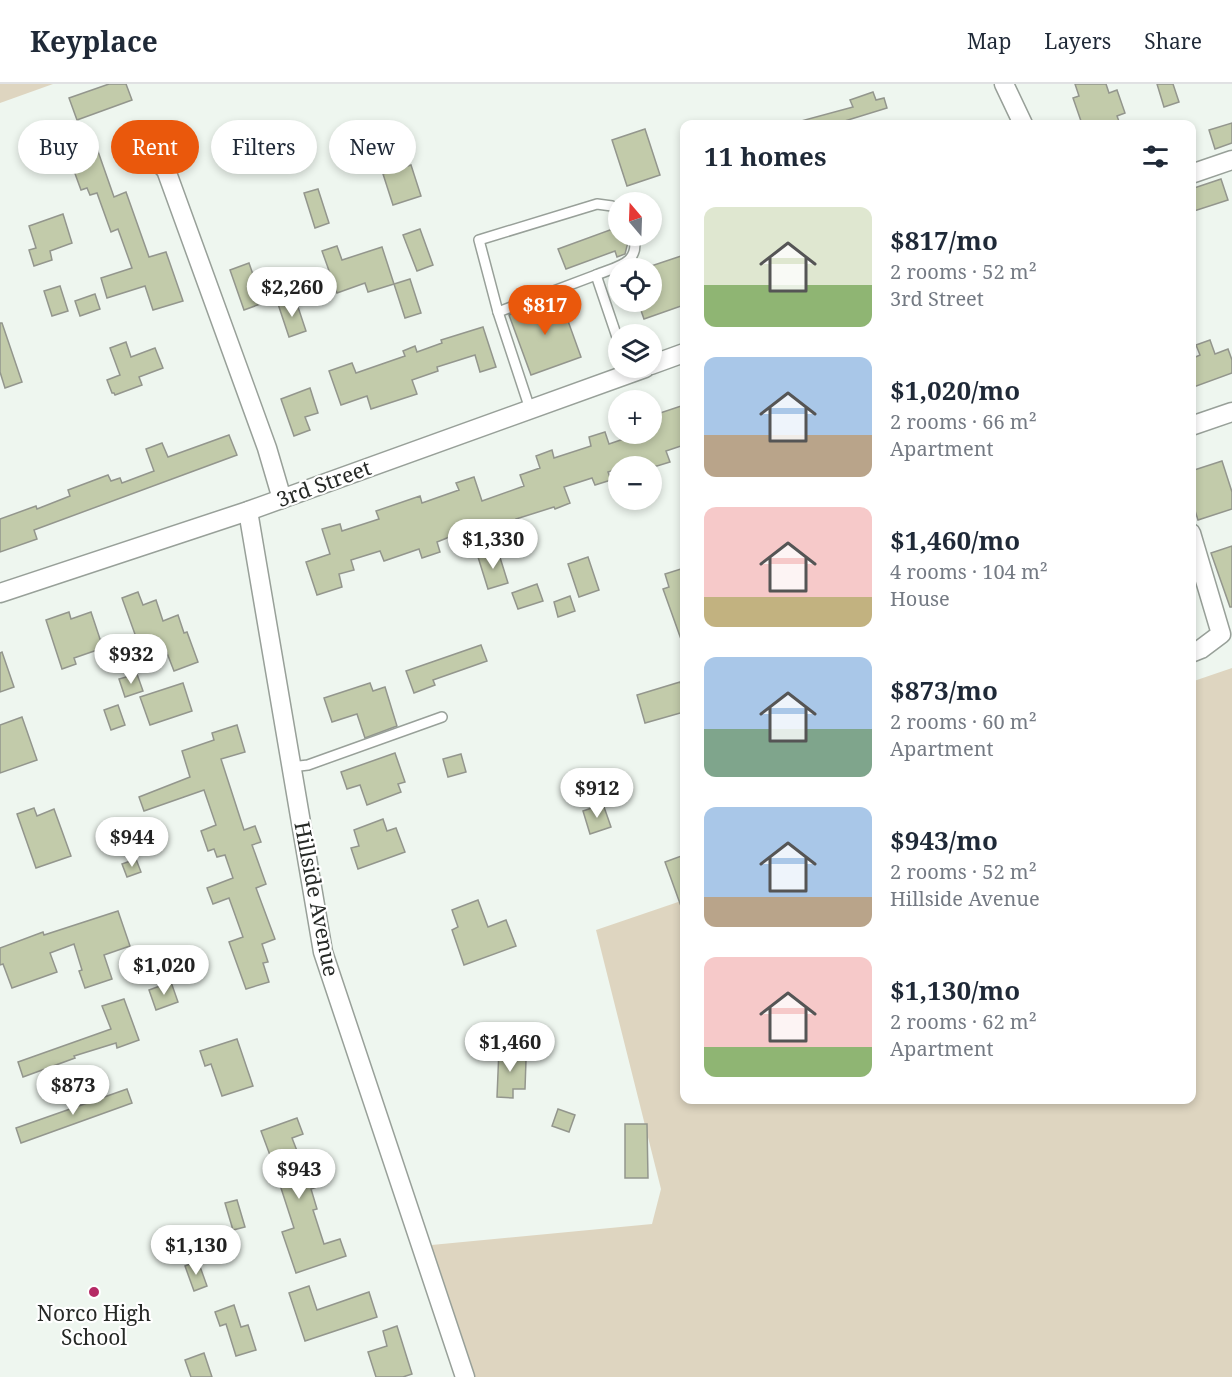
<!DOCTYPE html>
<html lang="en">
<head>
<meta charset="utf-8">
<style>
	:root { --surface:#fff; --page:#f6f6f7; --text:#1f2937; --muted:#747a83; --line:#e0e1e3; --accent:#ea580c }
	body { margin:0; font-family:"Noto Serif",serif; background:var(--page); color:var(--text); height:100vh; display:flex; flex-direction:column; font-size:22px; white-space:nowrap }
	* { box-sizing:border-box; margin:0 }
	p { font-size:20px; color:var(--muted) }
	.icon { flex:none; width:33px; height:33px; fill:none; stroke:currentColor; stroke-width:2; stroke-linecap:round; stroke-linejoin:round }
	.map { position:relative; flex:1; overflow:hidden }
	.panel { position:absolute; left:680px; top:36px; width:516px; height:984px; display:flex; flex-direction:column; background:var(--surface); border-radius:12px; box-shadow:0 3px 9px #0003 }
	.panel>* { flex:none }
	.banner { position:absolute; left:18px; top:36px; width:570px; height:54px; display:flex; gap:12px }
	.needle { width:39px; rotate:341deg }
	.fabs { position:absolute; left:608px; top:108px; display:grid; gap:12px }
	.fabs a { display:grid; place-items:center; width:54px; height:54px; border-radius:50%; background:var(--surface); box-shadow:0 3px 9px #0003; font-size:30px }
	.price { position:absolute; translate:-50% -51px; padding:0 14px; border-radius:21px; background:#fff; color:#222; font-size:20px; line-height:39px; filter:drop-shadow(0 2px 3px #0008) }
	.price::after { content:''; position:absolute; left:50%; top:36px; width:18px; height:14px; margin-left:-9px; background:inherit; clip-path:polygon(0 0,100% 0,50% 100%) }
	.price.active { background:var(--accent); color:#fff }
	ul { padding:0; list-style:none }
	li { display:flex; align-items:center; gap:18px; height:150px; padding:0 24px }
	li span { display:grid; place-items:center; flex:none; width:168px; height:120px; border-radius:12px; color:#555 }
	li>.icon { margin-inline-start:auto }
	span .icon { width:72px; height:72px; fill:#fffc; stroke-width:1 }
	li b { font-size:26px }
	h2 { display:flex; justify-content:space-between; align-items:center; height:72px; padding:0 24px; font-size:26px }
	.chip { padding:0 21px; border-radius:27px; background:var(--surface); box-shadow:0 3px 9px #0003; font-size:21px; line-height:54px }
	.chip.active { background:var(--accent); color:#fff }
	header { display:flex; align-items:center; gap:36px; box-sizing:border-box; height:84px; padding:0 30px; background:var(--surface); border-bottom:2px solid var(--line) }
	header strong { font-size:28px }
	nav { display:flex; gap:33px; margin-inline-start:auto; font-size:21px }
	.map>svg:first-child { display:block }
</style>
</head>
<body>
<header>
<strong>Keyplace</strong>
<nav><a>Map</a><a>Layers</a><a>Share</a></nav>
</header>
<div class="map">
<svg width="1232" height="1293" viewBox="0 0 1232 1293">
	<rect width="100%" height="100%" fill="#eef6ef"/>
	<g fill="#ded5c0">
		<polygon points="0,0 53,0 0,19"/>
		<polygon points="1232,584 1232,1293 465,1293 421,1162 652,1140 661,1105 596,846 684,816 684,1016 1191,1016 1191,598"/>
	</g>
	<g fill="#c2cbaa" stroke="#93968d" stroke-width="1.5">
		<polygon points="109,0 126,0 132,16 77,36 69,14"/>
		<polygon points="1075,0 1106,0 1109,9 1117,6 1125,29 1117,32 1120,40 1082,40 1073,14 1079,12"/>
		<polygon points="1157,0 1173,0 1179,18 1164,23"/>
		<polygon points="873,8 876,16 884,14 887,24 835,40 801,40 801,37 853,23 850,16"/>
		<polygon points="1232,39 1232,59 1215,65 1209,46"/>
		<polygon points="645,45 660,91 627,102 612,56"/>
		<polygon points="94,56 114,113 126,108 149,173 166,168 183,217 153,226 145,202 107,214 101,194 132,184 118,145 111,148 97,109 90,111 87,104 81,106 66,65"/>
		<polygon points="411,81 421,112 393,121 383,90"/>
		<polygon points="1221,95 1228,116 1191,128 1191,105"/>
		<polygon points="318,105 329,139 315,144 304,109"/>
		<polygon points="63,130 72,159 50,167 52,176 34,182 29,166 36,164 29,142"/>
		<polygon points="618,143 618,152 625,152 628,158 625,170 617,173 615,167 566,185 558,165"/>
		<polygon points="420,145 433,181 417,187 403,151"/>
		<polygon points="337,162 342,176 382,163 394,200 368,208 365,199 337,209 322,167"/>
		<polygon points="684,171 684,221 644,235 638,218 651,218 651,182"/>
		<polygon points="249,179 263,219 244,226 230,186"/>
		<polygon points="410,195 421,229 405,234 394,200"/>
		<polygon points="60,202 68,227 52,232 44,207"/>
		<polygon points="95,210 100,225 80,232 75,217"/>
		<polygon points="559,212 581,273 531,291 509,231"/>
		<polygon points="295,214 306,247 289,253 278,220"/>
		<polygon points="0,239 2,239 22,298 5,304 0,288"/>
		<polygon points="483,243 496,283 480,288 475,271 437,283 438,287 412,296 417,310 371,325 367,312 341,321 329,287 352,279 356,289 405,272 403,267 415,262 417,268 442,259 441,256"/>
		<polygon points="1210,256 1215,270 1228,265 1232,276 1232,289 1191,304 1191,275 1200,271 1196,261"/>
		<polygon points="126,258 131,273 155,264 163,284 139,293 142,301 115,311 114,309 112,309 107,296 120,291 110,264"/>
		<polygon points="310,304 318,329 305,333 310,346 294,352 281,315"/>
		<polygon points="684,321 684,361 666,367 670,378 657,382 618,382 618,385 608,388 611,396 595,401 592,394 564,403 570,419 555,425 554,423 516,435 518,442 493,450 489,439 462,448 437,458 440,468 422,474 419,465 384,477 380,467 351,476 354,486 339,490 342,503 317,511 306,478 330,470 322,445 340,440 342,447 379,435 376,427 420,412 422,419 459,406 456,399 474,393 482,417 524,402 520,391 540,384 536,372 552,366 554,374 591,362 589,353 605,348 609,360 638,350 651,350 651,332"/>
		<polygon points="229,351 237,371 34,446 37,455 0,468 0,435 36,422 37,425 70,412 68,406 108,391 111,397 120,394 122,399 154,387 146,365 162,359 168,373"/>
		<polygon points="1222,377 1232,408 1232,425 1198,436 1191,414 1191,387"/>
		<polygon points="1232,462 1232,523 1230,523 1211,469"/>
		<polygon points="498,467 508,499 488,505 478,473"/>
		<polygon points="588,473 599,506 579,513 568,480"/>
		<polygon points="684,484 684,558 682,558 663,505 669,503 665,490"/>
		<polygon points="537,500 543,517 518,525 512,509"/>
		<polygon points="138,508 143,521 156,516 163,537 178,531 184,549 187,548 198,578 174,587 167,569 158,572 152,556 143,559 141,551 136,553 122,514"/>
		<polygon points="570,512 575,527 558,533 554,518"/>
		<polygon points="69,528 71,535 91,528 103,564 74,574 76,580 62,585 46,536"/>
		<polygon points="481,561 487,577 433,596 435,601 414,609 406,587"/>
		<polygon points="2,568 14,603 0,608 0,569"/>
		<polygon points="137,590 143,607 125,613 119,595"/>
		<polygon points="680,598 684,610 684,628 645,639 637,611"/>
		<polygon points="183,599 192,627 150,641 140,613"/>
		<polygon points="370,599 373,607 385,603 397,642 365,654 357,630 332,638 324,614"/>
		<polygon points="118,621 125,641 111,646 104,626"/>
		<polygon points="22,633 37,676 0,689 0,641"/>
		<polygon points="237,641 245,668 221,675 244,746 255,742 261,758 252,761 266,800 256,804 275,855 262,860 268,878 263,879 269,898 246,905 229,858 243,853 229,814 213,820 207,804 233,794 225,771 217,773 214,765 208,767 201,747 216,741 204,706 144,727 139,713 190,693 182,667 214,656 212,649"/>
		<polygon points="395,669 405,698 398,700 401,708 367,721 360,701 347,705 341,688"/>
		<polygon points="461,670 466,688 448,693 443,675"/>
		<polygon points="603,720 611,743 590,750 583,727"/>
		<polygon points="34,724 37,732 54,725 71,772 36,784 17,730"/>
		<polygon points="383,735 387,747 396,744 405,768 358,785 351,764 359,762 354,746"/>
		<polygon points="684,771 684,824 682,825 665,778"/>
		<polygon points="136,775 141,788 127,793 122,780"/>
		<polygon points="478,816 488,843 506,836 516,862 464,881 452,846 458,843 452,826"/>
		<polygon points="118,827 130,862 104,871 112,895 85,904 79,887 82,886 74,860 50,869 57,888 12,904 3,880 0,881 0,864 43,848 44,851"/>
		<polygon points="171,898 178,918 156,926 149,906"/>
		<polygon points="124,915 139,956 117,964 116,959 74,972 75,974 23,993 18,978 111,945 102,922"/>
		<polygon points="237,955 253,1002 222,1012 211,980 205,982 200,967"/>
		<polygon points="499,965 518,966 517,975 526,976 525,1005 513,1005 513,1014 497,1013"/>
		<polygon points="127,1005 132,1019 21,1059 16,1044"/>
		<polygon points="558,1025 575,1031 569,1048 552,1042"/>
		<polygon points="297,1034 303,1050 292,1054 306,1090 315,1086 320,1102 311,1105 317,1125 313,1126 324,1160 340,1155 346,1172 296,1189 282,1148 294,1144 279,1098 280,1098 261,1047"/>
		<polygon points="625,1040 647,1040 648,1094 625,1094"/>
		<polygon points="237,1116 245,1143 233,1146 225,1119"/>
		<polygon points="198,1177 207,1202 194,1207 185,1182"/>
		<polygon points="309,1202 317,1226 369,1208 377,1233 305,1257 289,1209"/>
		<polygon points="234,1221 241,1243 248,1241 256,1266 236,1272 226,1240 220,1242 215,1228"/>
		<polygon points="397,1242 412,1290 403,1293 376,1293 368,1268 387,1262 383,1247"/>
		<polygon points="204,1269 212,1293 191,1293 185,1276"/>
	</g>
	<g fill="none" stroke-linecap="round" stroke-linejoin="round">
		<g stroke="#98a099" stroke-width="12">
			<g id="lane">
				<path d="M596,191c22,-9 44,-11 38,-39"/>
				<polyline points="498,228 479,156 597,120 612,122 618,125"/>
				<polyline points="530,325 498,228 596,191 618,256"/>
				<polyline points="291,683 308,681 442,633"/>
			</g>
		</g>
		<g stroke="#98a099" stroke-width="21">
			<g id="street">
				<polyline points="1004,0 1023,40"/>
				<polyline points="143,63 166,86 267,364 282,415"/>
				<polyline points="1191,90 1232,76"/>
				<polyline points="651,281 684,269"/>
				<polyline points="1191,342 1232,328"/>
				<polyline points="248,427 323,868 465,1293"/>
				<polyline points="1191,449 1221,550 1201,565 1191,569"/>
				<polyline points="0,509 248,427 645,284"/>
			</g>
		</g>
		<use href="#lane" stroke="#fff" stroke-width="9"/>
		<use href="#street" stroke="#fff" stroke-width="18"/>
	</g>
	<circle fill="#b52a65" stroke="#fff" stroke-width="2" cx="94" cy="1208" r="6"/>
	<g text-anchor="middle" stroke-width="4.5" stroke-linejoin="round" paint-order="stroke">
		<g font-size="21" fill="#262926" stroke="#fff">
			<text transform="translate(324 400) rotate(-20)" y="7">3rd Street</text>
			<text transform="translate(316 815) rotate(79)" y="7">Hillside Avenue</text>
		</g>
		<g font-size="21" fill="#262926" stroke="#fff">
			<text x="94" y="1237">Norco High<tspan x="94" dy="24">School</tspan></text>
		</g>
	</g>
</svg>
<div class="fabs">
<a><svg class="needle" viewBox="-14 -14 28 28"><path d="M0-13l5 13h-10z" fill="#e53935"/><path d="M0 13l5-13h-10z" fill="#747a83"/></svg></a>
<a><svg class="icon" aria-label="locate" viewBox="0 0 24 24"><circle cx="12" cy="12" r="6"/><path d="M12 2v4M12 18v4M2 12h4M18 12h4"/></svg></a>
<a><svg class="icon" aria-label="layers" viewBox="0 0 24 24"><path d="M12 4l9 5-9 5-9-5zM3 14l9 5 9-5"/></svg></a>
<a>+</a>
<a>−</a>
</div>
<b class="price" style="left:292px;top:234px">$2,260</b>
<b class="price active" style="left:545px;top:252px">$817</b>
<b class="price" style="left:493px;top:486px">$1,330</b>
<b class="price" style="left:131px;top:601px">$932</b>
<b class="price" style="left:597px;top:735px">$912</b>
<b class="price" style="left:132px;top:784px">$944</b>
<b class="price" style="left:164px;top:912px">$1,020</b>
<b class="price" style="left:510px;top:989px">$1,460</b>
<b class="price" style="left:73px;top:1032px">$873</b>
<b class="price" style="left:299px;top:1116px">$943</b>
<b class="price" style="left:196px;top:1192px">$1,130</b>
<div class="banner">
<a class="chip">Buy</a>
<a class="chip active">Rent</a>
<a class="chip">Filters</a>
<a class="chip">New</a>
</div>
<section class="panel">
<h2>11 homes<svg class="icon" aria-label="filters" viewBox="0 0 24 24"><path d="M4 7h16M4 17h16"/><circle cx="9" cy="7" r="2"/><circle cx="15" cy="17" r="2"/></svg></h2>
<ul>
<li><span style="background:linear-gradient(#dfe7d0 65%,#8fb573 0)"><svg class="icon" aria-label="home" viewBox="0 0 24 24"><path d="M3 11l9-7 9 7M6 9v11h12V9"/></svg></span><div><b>$817/mo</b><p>2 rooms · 52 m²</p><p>3rd Street</p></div></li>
<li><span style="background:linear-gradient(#a9c7e8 65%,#b9a48a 0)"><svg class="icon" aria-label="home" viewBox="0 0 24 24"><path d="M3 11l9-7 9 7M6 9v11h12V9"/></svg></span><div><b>$1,020/mo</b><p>2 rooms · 66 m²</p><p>Apartment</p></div></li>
<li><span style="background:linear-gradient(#f6c9c9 75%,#c2b280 0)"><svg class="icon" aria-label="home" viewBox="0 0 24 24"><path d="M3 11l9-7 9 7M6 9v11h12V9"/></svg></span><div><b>$1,460/mo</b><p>4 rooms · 104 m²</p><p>House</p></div></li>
<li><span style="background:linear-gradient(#a9c7e8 60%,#7fa58c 0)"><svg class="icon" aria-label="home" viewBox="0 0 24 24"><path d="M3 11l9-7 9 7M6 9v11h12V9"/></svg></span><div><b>$873/mo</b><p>2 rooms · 60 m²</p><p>Apartment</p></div></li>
<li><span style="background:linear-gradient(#a9c7e8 75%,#b9a48a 0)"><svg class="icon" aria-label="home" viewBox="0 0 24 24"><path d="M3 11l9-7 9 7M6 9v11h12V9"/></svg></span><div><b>$943/mo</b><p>2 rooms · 52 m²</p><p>Hillside Avenue</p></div></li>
<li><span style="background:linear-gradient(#f6c9c9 75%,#8fb573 0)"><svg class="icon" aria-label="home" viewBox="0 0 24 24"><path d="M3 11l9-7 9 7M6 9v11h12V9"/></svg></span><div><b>$1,130/mo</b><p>2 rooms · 62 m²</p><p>Apartment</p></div></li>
</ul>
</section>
</div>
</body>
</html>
